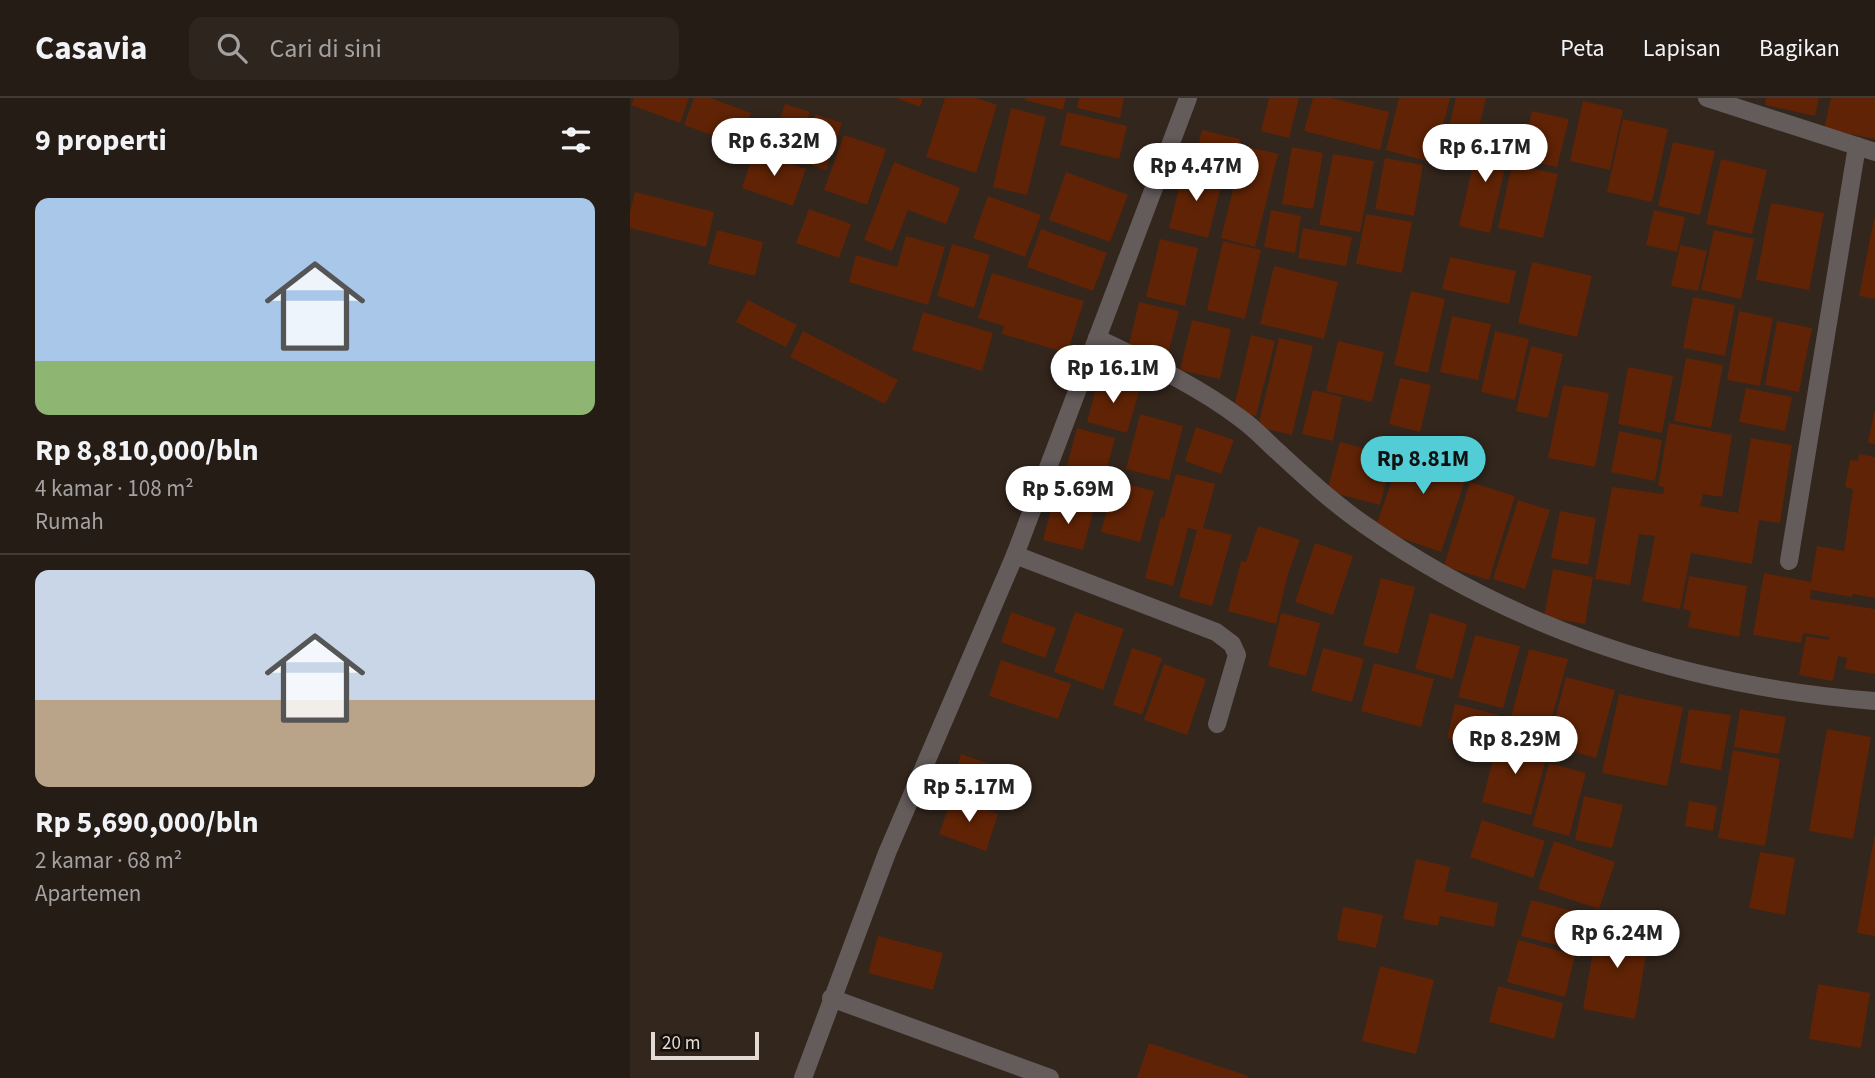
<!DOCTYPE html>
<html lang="id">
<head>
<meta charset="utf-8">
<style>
	:root { --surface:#261c16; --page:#2e251f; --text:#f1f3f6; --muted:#a4a1a1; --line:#423a35; --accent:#52ccd5 }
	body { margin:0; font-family:"Source Sans 3",sans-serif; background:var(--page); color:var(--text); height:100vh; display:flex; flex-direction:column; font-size:26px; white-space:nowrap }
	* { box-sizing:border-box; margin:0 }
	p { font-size:23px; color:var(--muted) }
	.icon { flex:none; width:38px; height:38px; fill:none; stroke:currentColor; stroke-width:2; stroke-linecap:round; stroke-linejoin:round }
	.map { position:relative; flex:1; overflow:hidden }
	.sheet { display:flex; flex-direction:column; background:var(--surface); width:630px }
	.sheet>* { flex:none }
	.scale { position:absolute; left:21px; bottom:18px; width:108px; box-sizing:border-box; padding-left:7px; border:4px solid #e4dbd5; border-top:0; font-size:19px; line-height:24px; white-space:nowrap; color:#e4dbd5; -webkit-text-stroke:5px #16100c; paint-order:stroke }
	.price { position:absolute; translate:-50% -60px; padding:0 16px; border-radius:24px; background:#fff; color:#222; font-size:23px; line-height:46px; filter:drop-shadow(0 2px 4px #0008) }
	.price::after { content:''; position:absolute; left:50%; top:42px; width:21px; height:16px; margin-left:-10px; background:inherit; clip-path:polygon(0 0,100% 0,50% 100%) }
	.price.current { background:var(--accent); color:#111 }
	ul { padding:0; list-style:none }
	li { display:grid; align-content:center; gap:14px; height:371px; padding:0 35px }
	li+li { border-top:2px solid var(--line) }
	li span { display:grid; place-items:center; height:217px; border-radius:14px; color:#555 }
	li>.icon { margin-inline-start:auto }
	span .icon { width:126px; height:126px; fill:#fffc; stroke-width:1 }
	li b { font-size:30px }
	h2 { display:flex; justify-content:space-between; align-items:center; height:84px; padding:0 35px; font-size:30px }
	header { display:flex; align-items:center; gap:42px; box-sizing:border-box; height:98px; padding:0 35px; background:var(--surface); border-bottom:2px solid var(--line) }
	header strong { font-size:33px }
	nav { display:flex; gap:38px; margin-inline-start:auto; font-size:24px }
	.search { width:490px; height:63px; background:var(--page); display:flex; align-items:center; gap:18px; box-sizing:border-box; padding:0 24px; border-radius:14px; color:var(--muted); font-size:26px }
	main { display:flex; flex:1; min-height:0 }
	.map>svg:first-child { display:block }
</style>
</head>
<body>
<header>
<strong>Casavia</strong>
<div class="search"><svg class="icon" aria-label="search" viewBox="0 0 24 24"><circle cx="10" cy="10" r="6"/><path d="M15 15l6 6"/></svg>Cari di sini</div>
<nav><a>Peta</a><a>Lapisan</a><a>Bagikan</a></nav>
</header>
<main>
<section class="sheet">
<h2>9 properti<svg class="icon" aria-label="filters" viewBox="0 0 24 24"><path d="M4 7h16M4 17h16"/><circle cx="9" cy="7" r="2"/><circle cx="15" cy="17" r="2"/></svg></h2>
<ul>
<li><span style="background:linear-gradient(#a9c7e8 75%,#8fb573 0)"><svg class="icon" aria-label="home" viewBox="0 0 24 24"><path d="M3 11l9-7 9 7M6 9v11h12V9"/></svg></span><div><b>Rp 8,810,000/bln</b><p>4 kamar · 108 m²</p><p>Rumah</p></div></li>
<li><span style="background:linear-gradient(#c9d6e8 60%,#b9a48a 0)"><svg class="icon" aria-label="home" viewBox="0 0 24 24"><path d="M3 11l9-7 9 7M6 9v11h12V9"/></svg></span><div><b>Rp 5,690,000/bln</b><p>2 kamar · 68 m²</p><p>Apartemen</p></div></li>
</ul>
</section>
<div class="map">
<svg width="1245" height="980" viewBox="0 0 1245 980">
	<rect width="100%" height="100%" fill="#33261d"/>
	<g fill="#602305">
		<polygon points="4,0 59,0 50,25 1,7"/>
		<polygon points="64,0 80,0 121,15 109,47 54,27"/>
		<polygon points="266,0 293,0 290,9"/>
		<polygon points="315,0 346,0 367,7 346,75 296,59"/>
		<polygon points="395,0 436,0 433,12 395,2"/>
		<polygon points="449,0 494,0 490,20 447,10"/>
		<polygon points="639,0 669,0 659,40 631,33"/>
		<polygon points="683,0 701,0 759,14 750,52 674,33"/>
		<polygon points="769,0 820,0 804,65 756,52"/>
		<polygon points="826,0 856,0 839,72 810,65"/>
		<polygon points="1136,0 1189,0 1185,18 1135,7"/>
		<polygon points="1201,0 1245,0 1245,41 1194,31"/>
		<polygon points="953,3 993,12 980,72 940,63"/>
		<polygon points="155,6 180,14 164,62 138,53"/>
		<polygon points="381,10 416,19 397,97 363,89"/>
		<polygon points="902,13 939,21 927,69 891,61"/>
		<polygon points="437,14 497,28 489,61 430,47"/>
		<polygon points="185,16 212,25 196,72 169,63"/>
		<polygon points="993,21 1038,31 1022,104 977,94"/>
		<polygon points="572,32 610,41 601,78 563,69"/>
		<polygon points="214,37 256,51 237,107 194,92"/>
		<polygon points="850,37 881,44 860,135 829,128"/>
		<polygon points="1043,44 1085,53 1070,117 1028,108"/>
		<polygon points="614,48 648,56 625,149 591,140"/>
		<polygon points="662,49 693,55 683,111 652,106"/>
		<polygon points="124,53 176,71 163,108 112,90"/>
		<polygon points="703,56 744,63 730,134 689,127"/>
		<polygon points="755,60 793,67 784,118 745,111"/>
		<polygon points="1091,61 1137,72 1122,136 1076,126"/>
		<polygon points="264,64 330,90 316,126 278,112 262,153 234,142"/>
		<polygon points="882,66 928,76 913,140 868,130"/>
		<polygon points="554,70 593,80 578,140 539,130"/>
		<polygon points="436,74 498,97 480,144 419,122"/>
		<polygon points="5,94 84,114 76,149 0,130 0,114"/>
		<polygon points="358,98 411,117 395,159 343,140"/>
		<polygon points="1141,105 1194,115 1179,192 1126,182"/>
		<polygon points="179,111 221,126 209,160 166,145"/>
		<polygon points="641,112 671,118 665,155 634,149"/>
		<polygon points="1024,112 1055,119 1047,154 1016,147"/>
		<polygon points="736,116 782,124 772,175 726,166"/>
		<polygon points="1244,120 1245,120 1245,201 1229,198"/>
		<polygon points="673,130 722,139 716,168 668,160"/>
		<polygon points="411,131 477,155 463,193 397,169"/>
		<polygon points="87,132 133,144 125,178 78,166"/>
		<polygon points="1084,132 1124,141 1111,201 1071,192"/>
		<polygon points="276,138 315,149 298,207 219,184 226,157 267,169"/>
		<polygon points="530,141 568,150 555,208 516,199"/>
		<polygon points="593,143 631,152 615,221 577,212"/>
		<polygon points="322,146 360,157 344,210 307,198"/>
		<polygon points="1050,147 1077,153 1068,193 1041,188"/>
		<polygon points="820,159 886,173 879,206 812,191"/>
		<polygon points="902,164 962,178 947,239 888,225"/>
		<polygon points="644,168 708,184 694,241 630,226"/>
		<polygon points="362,175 454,203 437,255 372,236 374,228 348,220"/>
		<polygon points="781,193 815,201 798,275 764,267"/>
		<polygon points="1063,199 1105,207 1095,258 1053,250"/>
		<polygon points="118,202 167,227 156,249 106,224"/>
		<polygon points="509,204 549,213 537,260 498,251"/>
		<polygon points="1109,213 1143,220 1130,288 1097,282"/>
		<polygon points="293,214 363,235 352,273 282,252"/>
		<polygon points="822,218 861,226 848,282 810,274"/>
		<polygon points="562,222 601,231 590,281 550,272"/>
		<polygon points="1147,223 1182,230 1169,294 1135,287"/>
		<polygon points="173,233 268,282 255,306 160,259"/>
		<polygon points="865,233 899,241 885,302 851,294"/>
		<polygon points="621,237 645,243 626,318 603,313"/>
		<polygon points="649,240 683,248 662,337 628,329"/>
		<polygon points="708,243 754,254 742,304 696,293"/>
		<polygon points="901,248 933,256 918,320 886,313"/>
		<polygon points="1056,260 1093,267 1081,330 1044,323"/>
		<polygon points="998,269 1043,278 1032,335 988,326"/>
		<polygon points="469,279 510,290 497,335 457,324"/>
		<polygon points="770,280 801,287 790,334 759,326"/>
		<polygon points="933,287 979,295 965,369 918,360"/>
		<polygon points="1116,290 1162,299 1155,333 1109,324"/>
		<polygon points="683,292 712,299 703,343 672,336"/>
		<polygon points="1244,314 1245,314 1245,346 1238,345"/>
		<polygon points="510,316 553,328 539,382 496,371"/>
		<polygon points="1039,325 1102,337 1092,399 1073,396 1070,408 1108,415 1121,340 1162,347 1150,425 1129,422 1122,466 1061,455 1050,511 1012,503 1025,438 1009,436 1000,487 965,481 982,389 1033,396 1034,389 1028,388"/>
		<polygon points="566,329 604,342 591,376 555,363"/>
		<polygon points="447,330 485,340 469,400 431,390"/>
		<polygon points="989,333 1032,342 1025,383 981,374"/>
		<polygon points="776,342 841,364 811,454 745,431"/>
		<polygon points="710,344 763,358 750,407 697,393"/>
		<polygon points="1229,356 1245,359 1245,500 1223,496 1222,499 1181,492 1180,501 1245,511 1245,576 1215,571 1217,560 1208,558 1203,583 1169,577 1176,538 1199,542 1199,539 1173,535 1171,545 1123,537 1134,475 1181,484 1187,448 1214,453 1223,391 1215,389 1220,362 1228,363"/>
		<polygon points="546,376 585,386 573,430 602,437 582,508 549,499 567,432 558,430 543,488 515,480 531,419 534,420"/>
		<polygon points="484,383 524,393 510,444 471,434"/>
		<polygon points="840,384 885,398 859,482 814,468"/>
		<polygon points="888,402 920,412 895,491 863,481"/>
		<polygon points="423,404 463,414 453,452 413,442"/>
		<polygon points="930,413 966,420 958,467 921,460"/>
		<polygon points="628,428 670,442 658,476 646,526 598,513 611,463 616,464"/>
		<polygon points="685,445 723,458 703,517 665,504"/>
		<polygon points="923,471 963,479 955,526 914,519"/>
		<polygon points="1059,478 1117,488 1109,539 1058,529 1061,513 1053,511"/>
		<polygon points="751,480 785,489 768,556 733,547"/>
		<polygon points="381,514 426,530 415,560 371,544"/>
		<polygon points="445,514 494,531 473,592 424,574"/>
		<polygon points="651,515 690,525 676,578 638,568"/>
		<polygon points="800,515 837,526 823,581 785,571"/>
		<polygon points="845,537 890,548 873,610 828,599"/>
		<polygon points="502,550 532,560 512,617 483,607"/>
		<polygon points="693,550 734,561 722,604 681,593"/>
		<polygon points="899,551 938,561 917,637 879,627"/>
		<polygon points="371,562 441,586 428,621 359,598"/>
		<polygon points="744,565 804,581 791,629 731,613"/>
		<polygon points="534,566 576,581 557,637 514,622"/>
		<polygon points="936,579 985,592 966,660 918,647"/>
		<polygon points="989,596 1053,609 1037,688 972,675"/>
		<polygon points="825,606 869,617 860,651 817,640"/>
		<polygon points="1059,611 1101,617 1091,672 1050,665"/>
		<polygon points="1110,611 1156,619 1149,656 1104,649"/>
		<polygon points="1197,631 1241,639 1223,741 1179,733"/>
		<polygon points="869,639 918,653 901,717 852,704"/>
		<polygon points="1103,652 1150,661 1135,748 1088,740"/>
		<polygon points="331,656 383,674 371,711 319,693"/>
		<polygon points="919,665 956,675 939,738 902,728"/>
		<polygon points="954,698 993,707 982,750 945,742"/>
		<polygon points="322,700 368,716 356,753 309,736"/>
		<polygon points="1059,703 1087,708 1083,733 1055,728"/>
		<polygon points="852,722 915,743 903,780 840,759"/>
		<polygon points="1244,740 1245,740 1245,838 1227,835"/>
		<polygon points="924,743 985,764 969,811 908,791"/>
		<polygon points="1130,754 1165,760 1155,817 1119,810"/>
		<polygon points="786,761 820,769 815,793 868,805 864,829 810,818 808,828 773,821"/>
		<polygon points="901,802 955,816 946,852 891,838"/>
		<polygon points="713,809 753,817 746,850 707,842"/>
		<polygon points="968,824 1020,834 1005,921 953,911"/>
		<polygon points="248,838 313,855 303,892 238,875"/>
		<polygon points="888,842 945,857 935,899 877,884"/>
		<polygon points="750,868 804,882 786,956 732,943"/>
		<polygon points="1188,886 1240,895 1231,950 1179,941"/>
		<polygon points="868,888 933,905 924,941 859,924"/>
		<polygon points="519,945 618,978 617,980 507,980"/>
	</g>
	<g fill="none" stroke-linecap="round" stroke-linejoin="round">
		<g stroke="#645b5b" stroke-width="18">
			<polyline points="1077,0 1245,54"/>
			<path d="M467,240c49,24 99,47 143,80 13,9 24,21 36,32 28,26 57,53 89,75 151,106 327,162 510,176"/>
			<polyline points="385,457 586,534 602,546 607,557 587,626"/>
			<polyline points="1159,463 1227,48"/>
			<polyline points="201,900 420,980"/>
			<polyline points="173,980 257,755 385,457 558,0"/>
		</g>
	</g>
</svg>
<div class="scale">20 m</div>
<b class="price" style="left:144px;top:80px">Rp 6.32M</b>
<b class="price" style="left:855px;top:86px">Rp 6.17M</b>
<b class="price" style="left:566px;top:105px">Rp 4.47M</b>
<b class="price" style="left:483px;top:307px">Rp 16.1M</b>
<b class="price current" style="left:793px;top:398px">Rp 8.81M</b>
<b class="price" style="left:438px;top:428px">Rp 5.69M</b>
<b class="price" style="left:885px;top:678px">Rp 8.29M</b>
<b class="price" style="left:339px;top:726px">Rp 5.17M</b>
<b class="price" style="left:987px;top:872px">Rp 6.24M</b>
</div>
</main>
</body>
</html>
